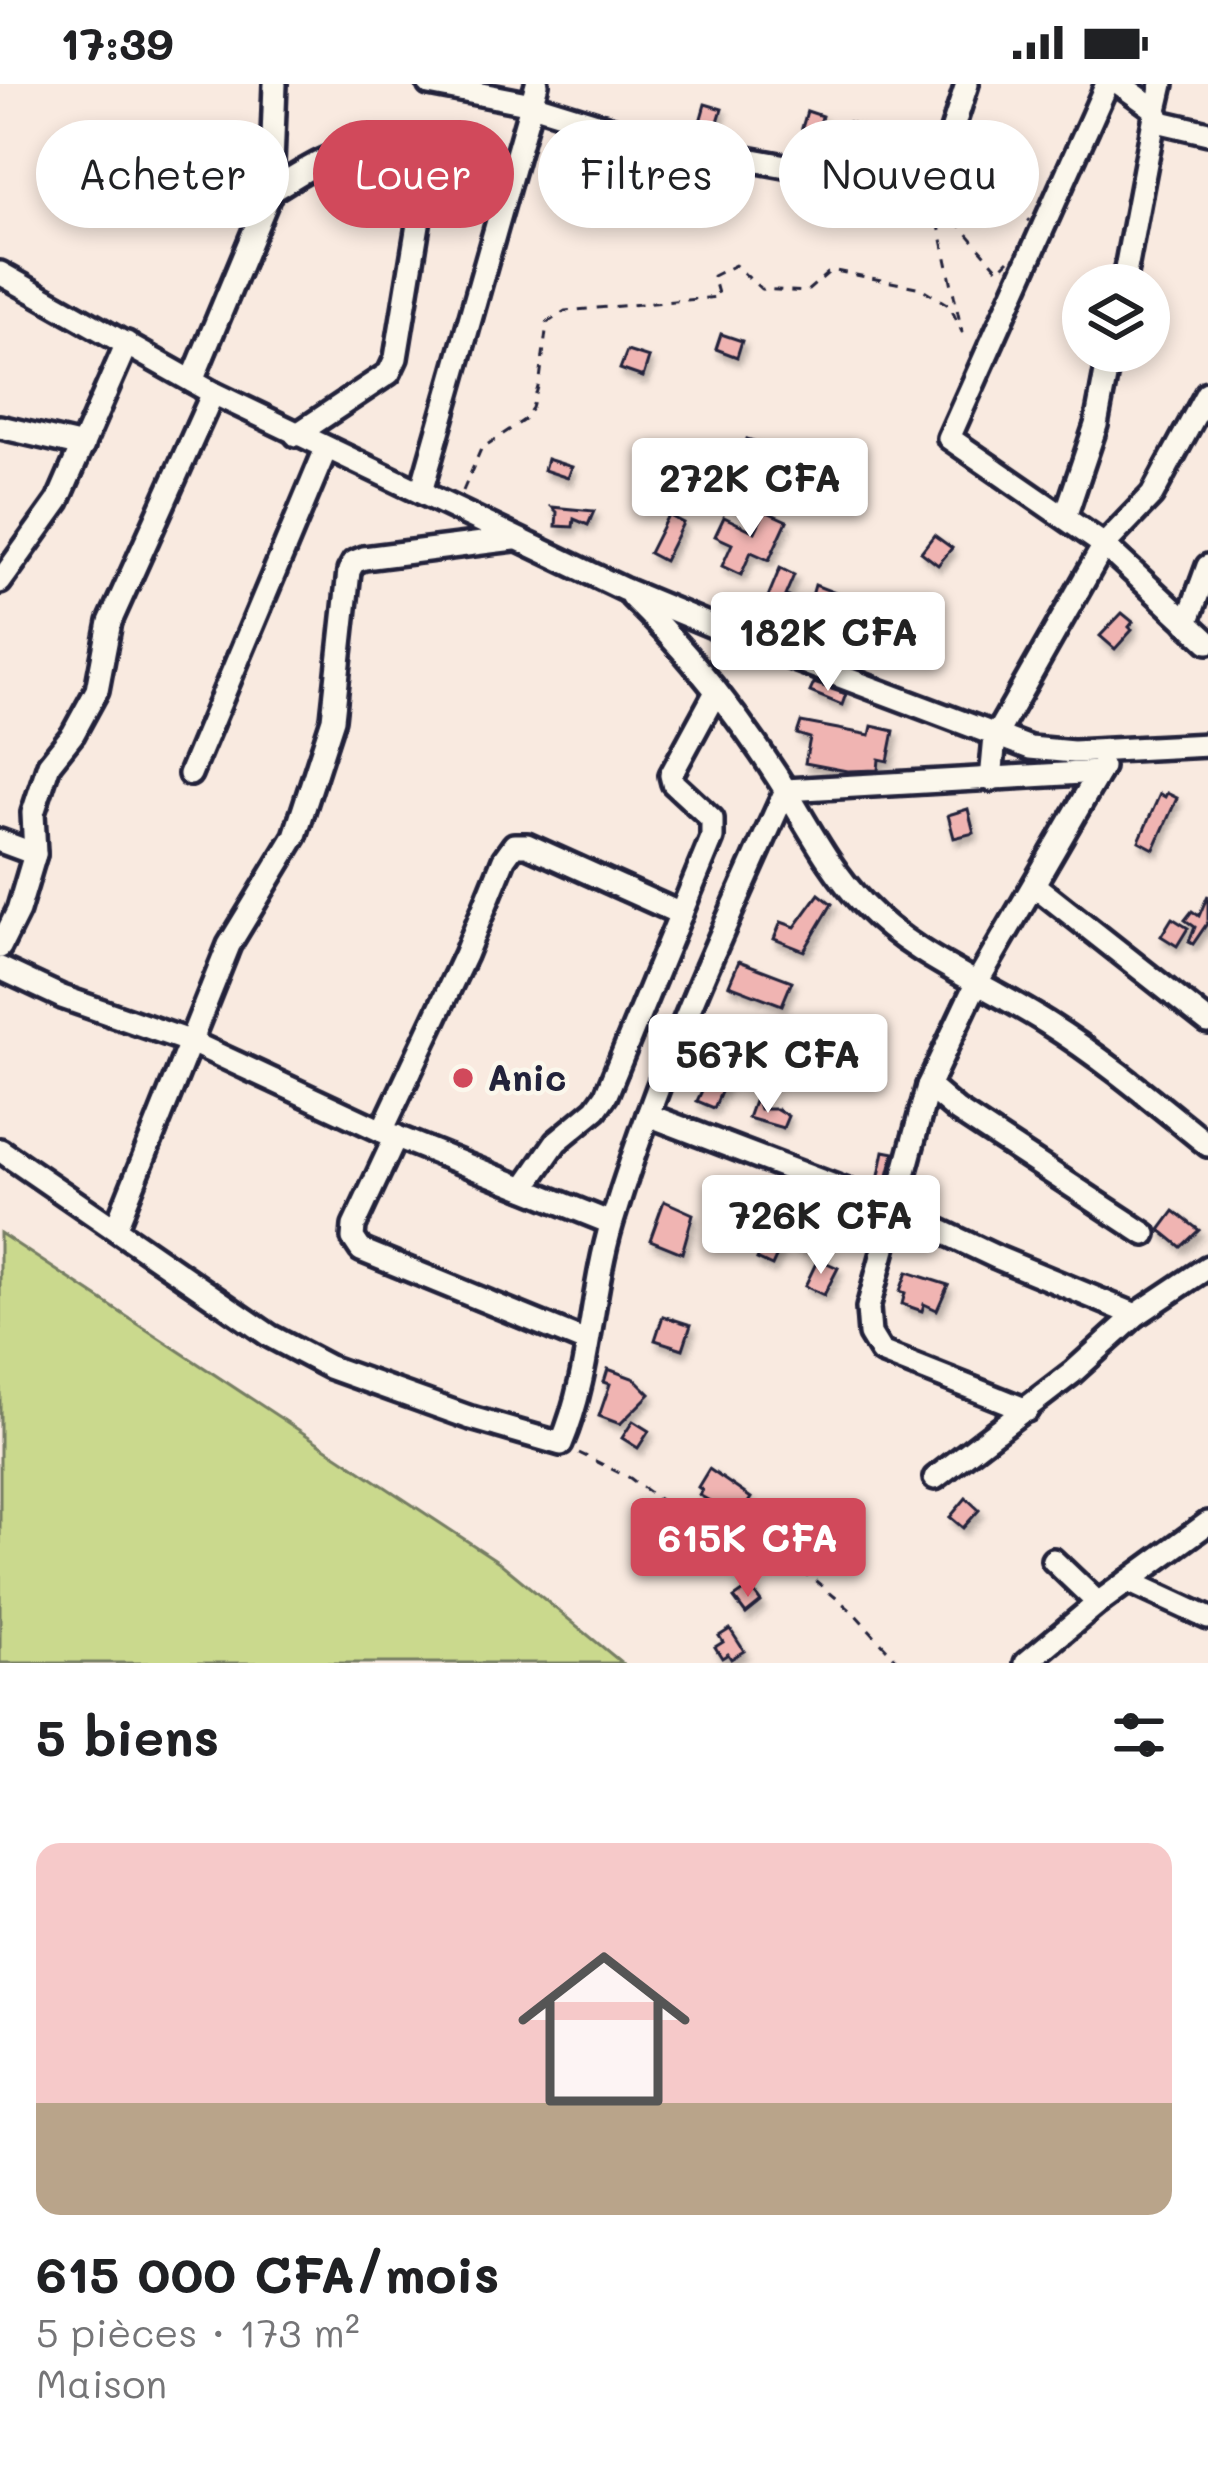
<!DOCTYPE html>
<html lang="fr">
<head>
<meta charset="utf-8">
<style>
	:root { --surface:#fff; --page:#f2f2f2; --text:#202124; --muted:#757577; --accent:#d1495b }
	body { margin:0; font-family:Mali,sans-serif; background:var(--page); color:var(--text); height:100vh; display:flex; flex-direction:column; font-size:45px; white-space:nowrap }
	* { box-sizing:border-box; margin:0 }
	p { font-size:39px; color:var(--muted) }
	.icon { flex:none; width:66px; height:66px; fill:none; stroke:currentColor; stroke-width:2; stroke-linecap:round; stroke-linejoin:round }
	.map { position:relative; height:1579px; overflow:hidden }
	.sheet { display:flex; flex-direction:column; background:var(--surface); flex:1 }
	.sheet>* { flex:none }
	.guide { position:absolute; left:36px; top:36px; width:1137px; height:108px; display:flex; gap:24px }
	.controls { position:absolute; left:1062px; top:180px; display:grid; gap:24px }
	.controls a { display:grid; place-items:center; width:108px; height:108px; border-radius:50%; background:var(--surface); box-shadow:0 6px 18px #0003; font-size:60px }
	.price { position:absolute; translate:-50% -102px; padding:0 27px; border-radius:12px; background:#fff; color:#222; font-size:39px; line-height:78px; filter:drop-shadow(0 3px 6px #0008) }
	.price::after { content:''; position:absolute; left:50%; top:72px; width:36px; height:27px; margin-left:-18px; background:inherit; clip-path:polygon(0 0,100% 0,50% 100%) }
	.price.on { background:var(--accent); color:#fff }
	ul { padding:0; list-style:none }
	li { display:grid; align-content:center; gap:24px; height:636px; padding:0 36px }
	li span { display:grid; place-items:center; height:372px; border-radius:24px; color:#555 }
	li>.icon { margin-inline-start:auto }
	span .icon { width:216px; height:216px; fill:#fffc; stroke-width:1 }
	li b { font-size:51px }
	h2 { display:flex; justify-content:space-between; align-items:center; height:144px; padding:0 36px; font-size:51px }
	.tag { padding:0 42px; border-radius:54px; background:var(--surface); box-shadow:0 6px 18px #0003; font-size:42px; line-height:108px }
	.tag.on { background:var(--accent); color:#fff }
	.status { display:flex; justify-content:space-between; align-items:center; height:84px; padding:0 60px; background:var(--surface); direction:ltr }
	.status svg { height:33px; fill:currentColor }
	.map>svg:first-child { display:block }
</style>
</head>
<body>
<div class="status"><b>17:39</b><svg viewBox="0 0 49 12"><path d="M0 12V9h3v3zM5 12V6h3v6zM10 12V3h3v9zM15 12V0h3v12zM26 1h20v11H26zM47 4h2v5h-2z"/></svg></div>
<div class="map">
<svg width="1208" height="1579" viewBox="0 0 1208 1579">
	<defs>
		<filter id="shadow"><feDropShadow dx="3.5" dy="6" stdDeviation="3" flood-color="#0004"/></filter>
	</defs>
	<rect width="100%" height="100%" fill="#f9eae0"/>
	<filter id="ink" filterUnits="userSpaceOnUse"><feTurbulence type="fractalNoise" baseFrequency=".00833" numOctaves="2"/><feDisplacementMap in="SourceGraphic" scale="24" xChannelSelector="R" yChannelSelector="G"/><feConvolveMatrix kernelMatrix="1 2 1 2 8 2 1 2 1" color-interpolation-filters="sRGB"/></filter>
	<g filter="url(#ink)">
		<polygon fill="#cad98d" stroke="#767e64" stroke-width="3" points="0,1149 499,1478 622,1579 0,1579"/>
		<g fill="#f0b4b2" stroke="#22223b" stroke-width="3" filter="url(#shadow)">
			<polygon points="705,20 722,25 714,50 698,45"/>
			<polygon points="807,27 822,32 818,48 802,44"/>
			<polygon points="849,38 869,44 859,80 839,77"/>
			<polygon points="721,250 742,257 737,273 716,265"/>
			<polygon points="627,267 649,274 643,293 620,285"/>
			<polygon points="747,355 784,367 778,384 742,372"/>
			<polygon points="547,375 572,383 568,394 544,386"/>
			<polygon points="552,423 594,427 588,441 574,435 573,443 556,442 557,428"/>
			<polygon points="765,427 787,437 769,476 751,468 741,491 722,482 732,460 715,452 724,433 755,448"/>
			<polygon points="668,431 683,439 664,477 649,469"/>
			<polygon points="934,451 952,464 938,481 921,468"/>
			<polygon points="780,484 794,491 785,512 810,519 815,501 874,524 868,538 848,530 844,551 833,549 831,558 817,555 815,559 791,547 795,539 763,525"/>
			<polygon points="1122,529 1133,538 1129,543 1132,546 1115,565 1100,552"/>
			<polygon points="814,599 846,610 842,621 810,608"/>
			<polygon points="801,638 870,651 872,642 894,647 888,677 879,675 878,686 847,687 805,679 810,654 797,650"/>
			<polygon points="1167,709 1177,714 1154,765 1139,757 1160,710 1165,713"/>
			<polygon points="968,725 974,749 954,754 948,731"/>
			<polygon points="819,810 832,820 804,867 774,855 781,838 795,843"/>
			<polygon points="1208,811 1208,838 1193,860 1189,858 1195,843 1185,836 1192,827 1199,832"/>
			<polygon points="1172,834 1188,844 1177,862 1161,852"/>
			<polygon points="739,877 792,897 782,921 729,901"/>
			<polygon points="732,943 747,949 714,1024 697,1017"/>
			<polygon points="756,1012 760,1025 777,1025 788,1032 783,1044 748,1034"/>
			<polygon points="884,1067 894,1069 886,1099 878,1097"/>
			<polygon points="664,1117 693,1130 682,1169 650,1156"/>
			<polygon points="1174,1127 1199,1146 1181,1163 1160,1146"/>
			<polygon points="773,1139 819,1153 811,1168 784,1156 772,1182 757,1175"/>
			<polygon points="818,1175 838,1184 824,1211 805,1202"/>
			<polygon points="907,1188 948,1201 937,1226 924,1220 922,1227 902,1220 905,1209 900,1207"/>
			<polygon points="663,1232 691,1241 683,1265 655,1256"/>
			<polygon points="608,1285 635,1295 650,1310 620,1340 599,1332 610,1300 604,1298"/>
			<polygon points="633,1337 649,1347 638,1364 622,1354"/>
			<polygon points="709,1385 751,1414 739,1433 699,1411 702,1406 698,1403"/>
			<polygon points="966,1414 979,1426 963,1444 950,1433"/>
			<polygon points="750,1503 761,1518 746,1530 734,1514"/>
			<polygon points="730,1545 744,1567 731,1575 728,1570 722,1574 715,1563 723,1558 719,1552"/>
		</g>
		<g fill="none" stroke-linecap="round" stroke-linejoin="round">
			<g stroke="#22223b" stroke-width="30">
				<g id="minor">
					<polyline points="429,0 532,20 655,58 932,109 967,0"/>
					<polyline points="1107,0 949,354 1104,461 1208,558"/>
					<polyline points="1120,0 1156,26 1123,201"/>
					<polyline points="1162,0 1156,26 1161,38 1208,49"/>
					<path d="M271,107c21,-12 72,-49 96,-38 8,3 15,14 21,20l32,-6 6,9 -30,182 -7,15 -93,62"/>
					<polyline points="0,189 213,309 623,505 768,565 1030,664 1073,668 1208,661"/>
					<polyline points="192,297 271,107 275,0"/>
					<polyline points="0,343 83,362"/>
					<polyline points="421,408 537,0"/>
					<polyline points="1065,433 1096,341 1110,267"/>
					<polyline points="0,498 58,417 127,259"/>
					<path d="M632,513c55,54 102,113 144,178 28,43 51,92 87,129 51,53 123,80 184,119 57,36 109,80 161,122"/>
					<polyline points="1187,539 1208,482"/>
					<polyline points="190,690 326,365"/>
					<polyline points="991,696 995,653 1104,461 1152,411 1207,309"/>
					<polyline points="0,757 35,770"/>
					<polyline points="1034,801 1208,938"/>
					<polyline points="0,863 18,827 35,770 33,729 49,680 73,650 97,606 110,538 213,309"/>
					<polyline points="0,884 62,913 191,958 382,1047 611,1139"/>
					<polyline points="928,1002 956,1026 1145,1150"/>
					<polyline points="648,1031 892,1124 996,1173 1136,1231"/>
					<polyline points="382,1047 465,871 504,775 514,761 527,761 681,830"/>
					<polyline points="396,1052 354,1142 353,1154 361,1166 586,1258"/>
					<path d="M0,1066l270,186 59,31 142,51 90,26c30,-70 29,-149 51,-222 45,-149 110,-291 174,-432l313,-18"/>
					<polyline points="524,1104 556,1058 596,1025 606,1011 712,754 712,735 673,699 671,691 716,608"/>
					<polyline points="116,1143 229,861 295,752 333,635 349,487 354,478 364,474 514,455"/>
					<polyline points="1027,1326 881,1268 870,1250 868,1224 928,1002 976,900 1102,683"/>
					<polyline points="935,1394 1072,1289 1136,1231 1208,1183"/>
					<polyline points="1053,1476 1098,1519"/>
					<polyline points="1128,1497 1208,1534"/>
					<polyline points="1026,1579 1098,1519 1208,1439"/>
				</g>
			</g>
			<g stroke="#22223b" stroke-width="3" stroke-dasharray="9 9" stroke-linecap="butt">
				<polyline points="947,120 957,128 1004,135 1016,126 1029,137"/>
				<polyline points="944,123 999,186 1009,176"/>
				<polyline points="463,407 481,365 524,336 532,324 540,296 547,239 565,227 719,213 713,192 735,181 761,205 806,208 828,189 836,187 921,204 950,222 962,248 935,123"/>
				<polyline points="579,1369 630,1394 686,1436 811,1493 853,1528 900,1579"/>
			</g>
			<use href="#minor" stroke="#fbf7ec" stroke-width="21"/>
		</g>
	</g>
	<circle fill="#d1495b" stroke="#fbf7ec" stroke-width="4.5" cx="463" cy="994" r="12"/>
	<g text-anchor="middle" stroke-width="9" stroke-linejoin="round" paint-order="stroke">
		<g font-size="36" font-weight="bold" fill="#22223b" stroke="#fbf7ec" text-anchor="start">
			<text x="487" y="1007">Anic</text>
		</g>
	</g>
</svg>
<div class="controls">
<a><svg class="icon" aria-label="layers" viewBox="0 0 24 24"><path d="M12 4l9 5-9 5-9-5zM3 14l9 5 9-5"/></svg></a>
</div>
<b class="price" style="left:750px;top:456px">272K CFA</b>
<b class="price" style="left:828px;top:610px">182K CFA</b>
<b class="price" style="left:768px;top:1032px">567K CFA</b>
<b class="price" style="left:821px;top:1193px">726K CFA</b>
<b class="price on" style="left:748px;top:1516px">615K CFA</b>
<div class="guide">
<a class="tag">Acheter</a>
<a class="tag on">Louer</a>
<a class="tag">Filtres</a>
<a class="tag">Nouveau</a>
</div>
</div>
<section class="sheet">
<h2>5 biens<svg class="icon" aria-label="filters" viewBox="0 0 24 24"><path d="M4 7h16M4 17h16"/><circle cx="9" cy="7" r="2"/><circle cx="15" cy="17" r="2"/></svg></h2>
<ul>
<li><span style="background:linear-gradient(#f6c9c9 70%,#b9a48a 0)"><svg class="icon" aria-label="home" viewBox="0 0 24 24"><path d="M3 11l9-7 9 7M6 9v11h12V9"/></svg></span><div><b>615 000 CFA/mois</b><p>5 pièces · 173 m²</p><p>Maison</p></div></li>
</ul>
</section>
</body>
</html>
